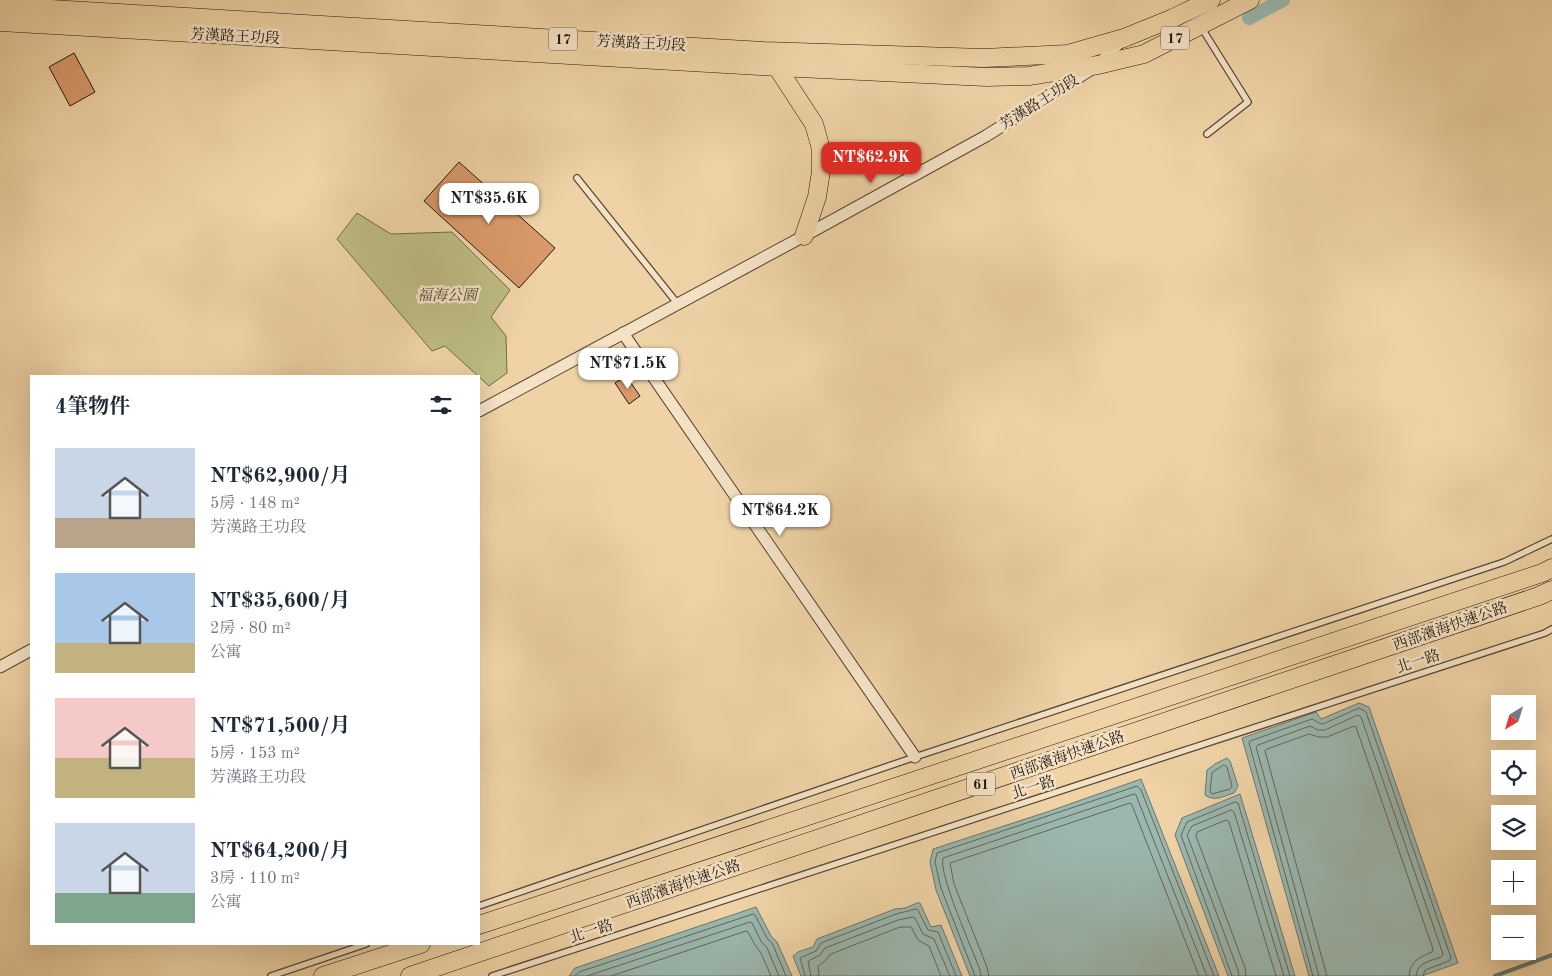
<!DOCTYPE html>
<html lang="zh-TW">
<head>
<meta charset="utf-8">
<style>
	:root { --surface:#fff; --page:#f2f2f3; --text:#1f2937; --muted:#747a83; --accent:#d93025 }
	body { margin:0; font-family:"Old Standard TT","Noto Serif TC",serif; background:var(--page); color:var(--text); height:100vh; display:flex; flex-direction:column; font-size:19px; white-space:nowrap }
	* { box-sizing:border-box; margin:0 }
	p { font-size:16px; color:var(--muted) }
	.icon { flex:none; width:28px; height:28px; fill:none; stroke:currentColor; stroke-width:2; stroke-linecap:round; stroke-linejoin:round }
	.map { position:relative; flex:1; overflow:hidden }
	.panel { position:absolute; left:30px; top:375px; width:450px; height:570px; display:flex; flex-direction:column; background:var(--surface); border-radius:0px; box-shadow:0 5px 20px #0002 }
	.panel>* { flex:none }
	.needle { width:32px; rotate:218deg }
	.controls { position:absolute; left:1491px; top:695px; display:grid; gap:10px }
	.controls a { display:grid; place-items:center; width:45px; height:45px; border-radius:0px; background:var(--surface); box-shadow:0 5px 20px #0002; font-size:25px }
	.price { position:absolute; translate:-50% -42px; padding:0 11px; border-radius:10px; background:#fff; color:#222; font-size:16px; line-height:32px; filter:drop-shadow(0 1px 2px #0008) }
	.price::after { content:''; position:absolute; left:50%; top:30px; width:15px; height:11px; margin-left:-8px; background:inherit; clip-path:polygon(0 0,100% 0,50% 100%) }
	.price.active { background:var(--accent); color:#fff }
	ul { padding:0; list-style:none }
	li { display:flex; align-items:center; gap:15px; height:125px; padding:0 25px }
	li span { display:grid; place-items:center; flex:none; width:140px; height:100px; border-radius:0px; color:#555 }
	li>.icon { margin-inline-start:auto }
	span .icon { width:60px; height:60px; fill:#fffc; stroke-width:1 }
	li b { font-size:21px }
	h2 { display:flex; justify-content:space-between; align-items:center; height:60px; padding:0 25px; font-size:21px }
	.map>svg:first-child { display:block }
</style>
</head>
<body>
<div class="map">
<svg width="1552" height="976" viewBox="0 0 1552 976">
	<rect width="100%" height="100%" fill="#efd3a6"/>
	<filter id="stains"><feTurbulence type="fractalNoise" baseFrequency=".004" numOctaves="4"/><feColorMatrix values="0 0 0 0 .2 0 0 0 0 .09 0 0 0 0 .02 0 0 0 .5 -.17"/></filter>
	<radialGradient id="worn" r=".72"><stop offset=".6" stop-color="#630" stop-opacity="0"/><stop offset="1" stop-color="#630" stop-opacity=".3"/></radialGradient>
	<polygon fill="#bdbb84" stroke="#6f6a4a" points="357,213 391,234 452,232 510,290 491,317 506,336 507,373 489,386 445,346 432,351 337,239"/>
	<g fill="#9bb7ae" stroke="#6a776e">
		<polygon points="1359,703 1369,707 1458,963 1422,976 1309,976 1242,738 1316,712 1321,719"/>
		<path d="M1227,758l3,3 8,25 -4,7c-10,3 -20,9 -29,2l2,-25 8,-6z"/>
		<polygon points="1141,779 1219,976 970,976 936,890 930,862 933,849 1047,812"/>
		<polygon points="1240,794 1295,976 1228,976 1175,835 1182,818"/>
		<polygon points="917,903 920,903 931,927 941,925 962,976 801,976 793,956 798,952 813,947 817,939 895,909 905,908"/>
		<polygon points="756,907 771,936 777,942 792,976 569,976 575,968"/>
	</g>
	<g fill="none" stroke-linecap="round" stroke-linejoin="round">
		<g stroke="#5e685e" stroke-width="1">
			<polygon points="1224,765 1227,767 1232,786 1230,789 1212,794 1210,792 1212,773"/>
			<polyline points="575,976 579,972 753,914 755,915 767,938 773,945 786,976"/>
			<polyline points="587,976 750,922 752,923 761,941 767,948 779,976"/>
			<polyline points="611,976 746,931 748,932 755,945 761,953 771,976"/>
			<polyline points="805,976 800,958 816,951 821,943 896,914 916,909 918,910 928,930 938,932 956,976"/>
			<polyline points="811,976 808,961 820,955 825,948 898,920 913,917 915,918 923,934 934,939 950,976"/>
			<polyline points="819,976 818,966 825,961 831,954 900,927 911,927 918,940 929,946 941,976"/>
			<polyline points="975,976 941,888 935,862 937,853 1137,786 1141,790 1214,976"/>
			<path d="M981,976l-1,-6c-7,-19 -42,-97 -37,-112l191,-64 2,1 71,181"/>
			<polyline points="989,976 987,967 954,884 950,863 1130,803 1132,805 1199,976"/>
			<polyline points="1232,976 1181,835 1187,822 1235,802 1238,803 1290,976"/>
			<polyline points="1239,976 1238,970 1187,835 1192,826 1231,810 1234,812 1284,976"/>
			<polyline points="1246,976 1245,968 1196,836 1197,832 1226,820 1229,822 1276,976"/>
			<polyline points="1313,976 1249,743 1250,741 1312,719 1319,723 1323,724 1359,708 1366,712 1451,958 1449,961 1425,970 1423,976"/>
			<path d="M1319,976l-63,-229 2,-2 52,-19 8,4h7l33,-15 3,2 82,237 -2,3c-10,4 -24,5 -25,19"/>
			<path d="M1327,976l-62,-225 2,-2 42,-15 10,3h8l27,-11 2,1 77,222 -1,3c-12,5 -22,9 -23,24"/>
		</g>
		<polyline stroke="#6a776e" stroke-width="4" points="1495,976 1552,955"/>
		<polyline stroke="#9bb7ae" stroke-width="14" points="1249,18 1283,0"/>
	</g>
	<g fill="#d9996a" stroke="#21180f">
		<polygon points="74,53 95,92 70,106 49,67"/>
		<polygon points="459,162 555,248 519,288 424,201"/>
		<polygon points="626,376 640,396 629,404 615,383"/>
	</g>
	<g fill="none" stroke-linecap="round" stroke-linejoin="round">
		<g stroke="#544735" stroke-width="8">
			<g id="service">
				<polyline points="1201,27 1248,102 1207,134"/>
				<polyline points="577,178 677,303"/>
				<polyline points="479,906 915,757 1504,562 1552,539"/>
				<polyline points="271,976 366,944"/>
				<polyline points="492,976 1545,633 1552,629"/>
			</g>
		</g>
		<g stroke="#544735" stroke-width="13">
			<g id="minor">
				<polyline points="623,333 915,757"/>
				<polyline points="479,411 804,236 986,136 1098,65 1122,40"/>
				<polyline points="0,667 31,650"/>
			</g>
		</g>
		<g stroke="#21180f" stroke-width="19">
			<g id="primary">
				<polyline points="0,6 764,51 984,58 1068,54 1124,38 1173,18 1211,0"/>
				<polyline points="0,22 778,67 986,77 1029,76 1098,65 1144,54 1250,0"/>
				<polyline points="773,61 814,124 821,149 821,171 817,197 804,236"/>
			</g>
		</g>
		<g stroke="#21180f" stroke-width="19">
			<g id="trunk">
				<polyline points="479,925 1542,573 1552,568"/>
				<polyline points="323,976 421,944"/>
				<polyline points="410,976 1539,596 1552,590"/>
			</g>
		</g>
		<use href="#service" stroke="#f5e2c5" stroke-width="5.5"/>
		<use href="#minor" stroke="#f5e2c5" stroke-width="11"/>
		<use href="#primary" stroke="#efd3a6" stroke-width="18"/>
		<use href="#trunk" stroke="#efd3a6" stroke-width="18"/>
	</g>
	<g text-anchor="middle" stroke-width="5" stroke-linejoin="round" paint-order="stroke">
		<g fill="#f5e2c5" stroke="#615546" stroke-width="1">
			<rect x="1161" y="26.5" width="28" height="23" rx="4"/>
			<rect x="549" y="27.5" width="28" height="23" rx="4"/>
			<rect x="967" y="772.5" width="28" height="23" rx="4"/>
		</g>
		<g font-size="14" font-weight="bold" fill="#21180f">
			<text x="1175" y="43">17</text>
			<text x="563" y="44">17</text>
			<text x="981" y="789">61</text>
		</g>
		<g font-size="15" fill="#21180f" stroke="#f5e2c5">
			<text transform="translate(235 36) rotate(3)" y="5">芳漢路王功段</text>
			<text transform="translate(641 43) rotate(3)" y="5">芳漢路王功段</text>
			<text transform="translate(1039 102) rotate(-32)" y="5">芳漢路王功段</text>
			<text transform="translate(1450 626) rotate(-19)" y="5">西部濱海快速公路</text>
			<text transform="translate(1418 661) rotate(-18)" y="5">北一路</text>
			<text transform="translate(1067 755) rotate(-19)" y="5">西部濱海快速公路</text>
			<text transform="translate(1033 787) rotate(-18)" y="5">北一路</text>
			<text transform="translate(683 884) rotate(-19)" y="5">西部濱海快速公路</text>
			<text transform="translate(591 931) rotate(-18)" y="5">北一路</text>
		</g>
		<g font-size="15" font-style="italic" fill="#504932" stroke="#f5e2c5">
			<text x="447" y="300">福海公園</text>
		</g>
	</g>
	<rect width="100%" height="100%" filter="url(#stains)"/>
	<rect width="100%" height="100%" fill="url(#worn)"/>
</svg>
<div class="controls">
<a><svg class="needle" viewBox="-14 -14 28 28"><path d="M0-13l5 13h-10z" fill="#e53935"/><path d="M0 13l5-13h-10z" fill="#747a83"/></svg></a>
<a><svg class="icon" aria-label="locate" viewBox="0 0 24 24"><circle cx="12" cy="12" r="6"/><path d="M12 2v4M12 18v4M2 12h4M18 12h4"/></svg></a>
<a><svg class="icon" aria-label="layers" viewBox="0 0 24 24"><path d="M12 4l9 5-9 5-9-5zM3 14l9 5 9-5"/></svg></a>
<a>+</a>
<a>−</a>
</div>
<b class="price active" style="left:871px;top:184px">NT$62.9K</b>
<b class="price" style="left:489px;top:225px">NT$35.6K</b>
<b class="price" style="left:628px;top:390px">NT$71.5K</b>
<b class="price" style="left:780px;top:537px">NT$64.2K</b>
<section class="panel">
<h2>4筆物件<svg class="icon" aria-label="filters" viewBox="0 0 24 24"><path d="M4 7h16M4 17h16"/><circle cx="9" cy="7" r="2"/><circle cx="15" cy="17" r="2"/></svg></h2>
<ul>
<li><span style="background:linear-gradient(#c9d6e8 70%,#b9a48a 0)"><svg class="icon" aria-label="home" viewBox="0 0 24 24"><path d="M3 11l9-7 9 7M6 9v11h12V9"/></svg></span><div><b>NT$62,900/月</b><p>5房 · 148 m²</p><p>芳漢路王功段</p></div></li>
<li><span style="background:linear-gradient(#a9c7e8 70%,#c2b280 0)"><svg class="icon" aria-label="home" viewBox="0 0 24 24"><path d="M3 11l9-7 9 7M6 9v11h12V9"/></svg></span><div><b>NT$35,600/月</b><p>2房 · 80 m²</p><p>公寓</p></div></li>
<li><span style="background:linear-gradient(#f6c9c9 60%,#c2b280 0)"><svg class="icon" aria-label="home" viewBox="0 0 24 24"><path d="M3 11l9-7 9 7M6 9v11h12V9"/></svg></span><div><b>NT$71,500/月</b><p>5房 · 153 m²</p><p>芳漢路王功段</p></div></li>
<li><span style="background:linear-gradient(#c9d6e8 70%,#7fa58c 0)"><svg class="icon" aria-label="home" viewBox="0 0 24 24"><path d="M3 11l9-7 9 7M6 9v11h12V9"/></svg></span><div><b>NT$64,200/月</b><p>3房 · 110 m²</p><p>公寓</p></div></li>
</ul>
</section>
</div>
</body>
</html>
